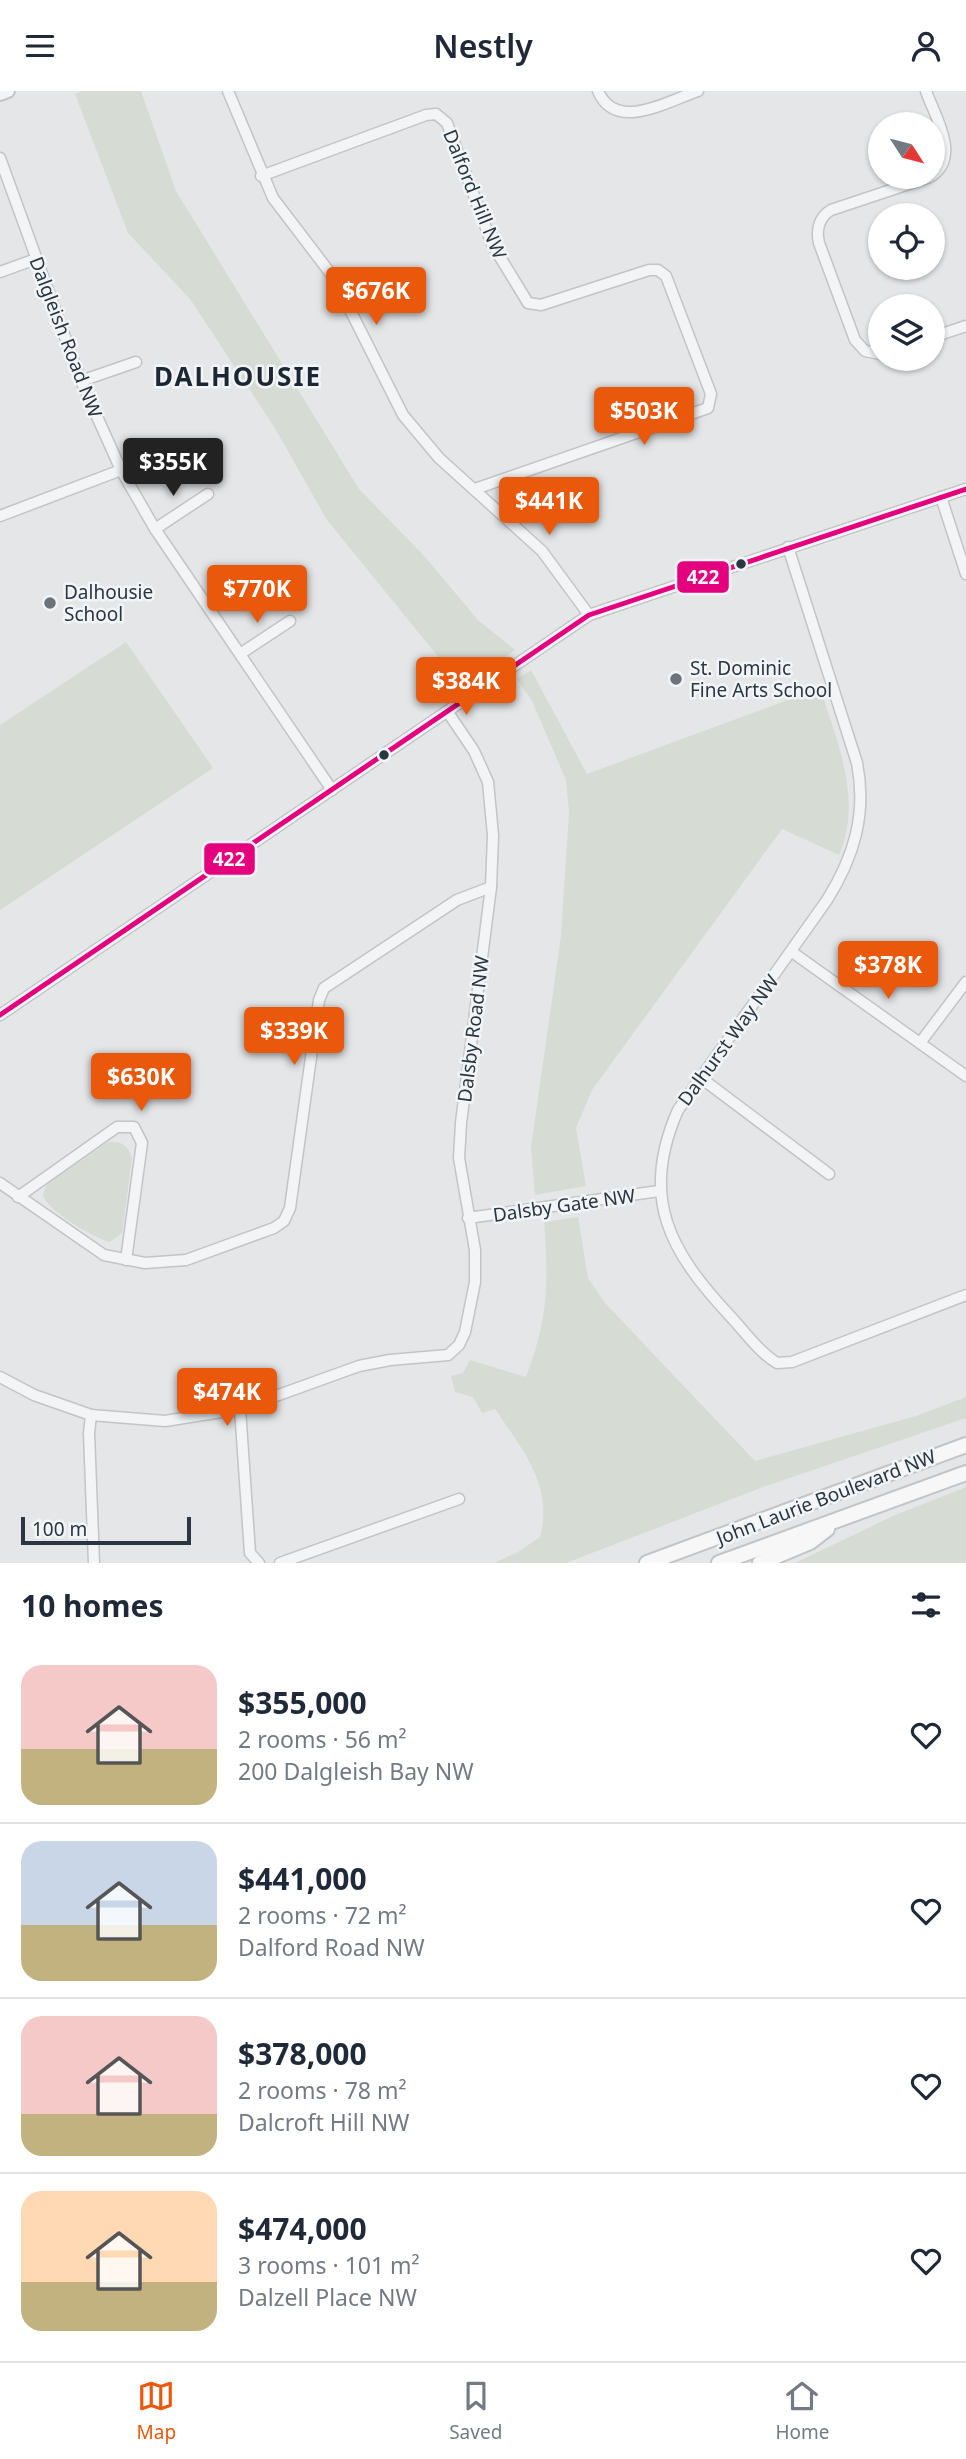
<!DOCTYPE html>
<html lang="en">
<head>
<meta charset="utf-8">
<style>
	:root { --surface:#fff; --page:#f6f6f7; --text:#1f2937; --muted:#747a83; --line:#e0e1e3; --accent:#ea580c }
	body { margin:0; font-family:"Noto Sans",sans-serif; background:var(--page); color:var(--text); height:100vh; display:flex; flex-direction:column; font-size:26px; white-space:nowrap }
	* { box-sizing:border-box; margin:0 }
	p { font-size:23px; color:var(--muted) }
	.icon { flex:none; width:38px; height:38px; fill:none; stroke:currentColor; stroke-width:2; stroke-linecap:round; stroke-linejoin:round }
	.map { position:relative; height:1472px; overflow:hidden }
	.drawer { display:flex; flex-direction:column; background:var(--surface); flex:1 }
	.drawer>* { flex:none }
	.needle { width:46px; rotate:126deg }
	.controls { position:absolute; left:868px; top:21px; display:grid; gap:14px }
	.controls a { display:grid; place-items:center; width:77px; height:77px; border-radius:50%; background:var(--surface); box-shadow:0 2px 5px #0004; font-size:35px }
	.scale { position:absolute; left:21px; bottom:18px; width:170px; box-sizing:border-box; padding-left:7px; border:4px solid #2a3642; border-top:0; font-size:19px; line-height:24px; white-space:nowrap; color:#2a3642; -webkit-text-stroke:5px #f2f5f8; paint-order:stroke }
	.price { position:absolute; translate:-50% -60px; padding:0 16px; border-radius:7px; background:var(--accent); color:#fff; font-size:23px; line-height:46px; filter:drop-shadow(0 2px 4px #0008) }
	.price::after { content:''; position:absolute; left:50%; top:42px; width:21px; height:16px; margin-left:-10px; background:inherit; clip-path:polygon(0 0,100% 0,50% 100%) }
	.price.selected { background:#222; color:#fff }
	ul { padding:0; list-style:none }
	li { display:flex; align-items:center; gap:21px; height:175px; padding:0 21px }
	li+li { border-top:2px solid var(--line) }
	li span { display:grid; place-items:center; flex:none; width:196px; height:140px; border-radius:21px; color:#555 }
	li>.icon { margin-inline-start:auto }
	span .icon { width:84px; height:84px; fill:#fffc; stroke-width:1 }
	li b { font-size:30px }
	h2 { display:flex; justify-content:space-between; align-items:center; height:84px; padding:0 21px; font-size:30px }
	header { display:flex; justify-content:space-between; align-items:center; height:91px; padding:0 21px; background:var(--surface); font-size:32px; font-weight:600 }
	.dock { display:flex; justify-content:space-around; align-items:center; height:98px; border-top:2px solid var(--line); background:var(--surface); font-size:19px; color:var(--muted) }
	.dock a { display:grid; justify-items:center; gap:4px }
	.dock .selected { color:var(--accent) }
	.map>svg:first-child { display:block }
</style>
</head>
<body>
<header><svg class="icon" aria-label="menu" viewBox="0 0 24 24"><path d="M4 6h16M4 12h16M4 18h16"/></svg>Nestly<svg class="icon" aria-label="person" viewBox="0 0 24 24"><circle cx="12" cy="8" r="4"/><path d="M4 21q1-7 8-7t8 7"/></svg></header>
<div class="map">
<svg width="966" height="1472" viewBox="0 0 966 1472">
	<rect width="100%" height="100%" fill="#e4e6e8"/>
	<g fill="#d6dcd4">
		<polygon points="82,0 141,0 176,100 359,398 426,467 478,529 515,559 462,595 327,429 273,334 190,208 128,142 75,3"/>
		<polygon points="126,551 213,677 0,819 0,634"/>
		<path d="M531,579l56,104 233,-86c17,53 43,112 19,167l-57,-26 -190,261 -16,38 10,58 -51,9 -4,-48 30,-211 8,-124 -3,-32 -34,-79 -15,-22z"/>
		<path d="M108,1051c13,-1 20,3 24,16l-10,75 -12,9c-15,-3 -66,-33 -67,-48l4,-10z"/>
		<path d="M578,1126l10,61 17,25 150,158 161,-45 50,-19v21l-203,69 -197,76h-72l24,-11 22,-15c14,-51 -18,-88 -45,-128l-13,4 -9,-16 -18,-5 -4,-16 12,-3 7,-13 56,17c22,-58 23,-94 18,-155z"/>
		<polygon points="966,1396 966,1472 795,1472 893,1425"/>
	</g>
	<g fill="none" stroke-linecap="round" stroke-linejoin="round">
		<g stroke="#c2c4c6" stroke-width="13">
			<g id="minor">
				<polyline points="228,0 273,107 334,187 403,324 439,367 542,460 589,524"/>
				<path d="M598,0c18,42 69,10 100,0"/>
				<path d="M926,0c9,26 34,64 7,84"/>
				<polyline points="0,67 81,290 121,379 155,438 332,699"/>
				<polyline points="261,85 426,24 436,23 447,32 492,153 528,212 541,214 649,179 658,179 666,185 711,303 708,317 475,398"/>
				<polyline points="0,181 36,168"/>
				<polyline points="933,246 966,235"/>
				<path d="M880,263l-15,-3 -10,-11 -36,-97c-3,-13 0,-26 12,-33l99,-33"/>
				<polyline points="81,290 136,271"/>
				<polyline points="941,406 966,483"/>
				<polyline points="0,425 121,379"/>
				<polyline points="155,438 208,403"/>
				<path d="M788,456l69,216c10,51 -3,94 -30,137l-149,210c-39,88 -8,142 53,207 14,15 29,36 46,46l15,-1 174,-67"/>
				<polyline points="240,563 290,530"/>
				<polyline points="792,861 966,985"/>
				<polyline points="0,924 589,524 966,398"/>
				<polyline points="920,952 966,891"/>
				<polyline points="701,987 829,1083"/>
				<polyline points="0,1092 104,1164 145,1172 186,1169 274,1137 284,1130 290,1117 319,909 324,897 457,809 491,796"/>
				<polyline points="18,1106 117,1036 134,1036 142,1052 126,1169"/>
				<polyline points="468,1127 659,1100"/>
				<polyline points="0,1286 34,1304 91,1324 165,1330 240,1318 359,1275 390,1269 448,1264 459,1254 465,1241 475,1191 475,1159 459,1067 461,1032 491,796 493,744 488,691 474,660 447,620"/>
				<polyline points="240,1318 250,1462 259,1472"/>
				<polyline points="91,1324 89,1342 94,1472"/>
				<polyline points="280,1472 459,1408"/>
			</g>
		</g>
		<g stroke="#c2c4c6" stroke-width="16">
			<polyline id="tertiary" points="0,3 8,0"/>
		</g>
		<g stroke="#c2c4c6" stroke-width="18">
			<g id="secondary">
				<polyline points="647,1472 966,1354"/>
				<polyline points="719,1472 966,1382"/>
				<polyline points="760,1472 810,1451 827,1438"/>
			</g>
		</g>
		<use href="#minor" stroke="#f3f4f6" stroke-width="10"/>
		<use href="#tertiary" stroke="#f3f4f6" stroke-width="12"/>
		<use href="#secondary" stroke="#f7f7f7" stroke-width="14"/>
		<g stroke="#f2f5f8" stroke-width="10">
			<polyline id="bus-1" points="0,924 589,524 966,398"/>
		</g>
		<use href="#bus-1" stroke="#e5007d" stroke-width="5"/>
	</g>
	<g fill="#2a3642" stroke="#f2f5f8" stroke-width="2.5">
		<circle cx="741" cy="473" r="6"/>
		<circle cx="384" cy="664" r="6"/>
	</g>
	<g fill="#6b747c" stroke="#f2f5f8" stroke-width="2.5">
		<circle cx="50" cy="512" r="7"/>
		<circle cx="676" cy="588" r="7"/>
	</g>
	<g text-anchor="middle" stroke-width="5" stroke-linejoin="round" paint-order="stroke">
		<g font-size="19" fill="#2a3642" stroke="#f2f5f8">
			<text transform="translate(475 103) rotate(68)" y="7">Dalford Hill NW</text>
			<text transform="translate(66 246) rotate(69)" y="7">Dalgleish Road NW</text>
			<text transform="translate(473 938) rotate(-83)" y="7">Dalsby Road NW</text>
			<text transform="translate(728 949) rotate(-54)" y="7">Dalhurst Way NW</text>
			<text transform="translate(564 1114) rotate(-8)" y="7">Dalsby Gate NW</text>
			<text transform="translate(826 1406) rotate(-21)" y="7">John Laurie Boulevard NW</text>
		</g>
		<g font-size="19" fill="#2a3642" stroke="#f2f5f8" text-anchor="start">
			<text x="64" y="508">Dalhousie<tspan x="64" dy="22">School</tspan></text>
			<text x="690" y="584">St. Dominic<tspan x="690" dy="22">Fine Arts School</tspan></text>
		</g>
		<g font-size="26" font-weight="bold" letter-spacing="2" fill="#1c2733" stroke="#f2f5f8">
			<text x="238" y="295">DALHOUSIE</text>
		</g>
	</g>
	<g stroke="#f2f5f8" stroke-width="2.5">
		<rect x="676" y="469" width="54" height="34" rx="7" fill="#e5007d"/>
		<rect x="203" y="751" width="53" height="34" rx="7" fill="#e5007d"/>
	</g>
	<g font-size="19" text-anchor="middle" font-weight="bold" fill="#fff">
		<text x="703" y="493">422</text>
		<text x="229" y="775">422</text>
	</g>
</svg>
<div class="controls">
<a><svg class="needle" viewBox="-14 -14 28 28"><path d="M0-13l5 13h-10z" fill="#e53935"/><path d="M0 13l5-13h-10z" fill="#747a83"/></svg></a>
<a><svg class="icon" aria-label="locate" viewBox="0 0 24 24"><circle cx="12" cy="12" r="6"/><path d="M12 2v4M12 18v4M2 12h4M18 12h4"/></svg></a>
<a><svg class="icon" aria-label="layers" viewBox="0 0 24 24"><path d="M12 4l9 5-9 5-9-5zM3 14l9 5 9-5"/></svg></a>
</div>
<div class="scale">100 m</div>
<b class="price" style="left:376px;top:236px">$676K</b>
<b class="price" style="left:644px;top:356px">$503K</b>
<b class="price selected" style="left:173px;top:407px">$355K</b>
<b class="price" style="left:549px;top:446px">$441K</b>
<b class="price" style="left:257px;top:534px">$770K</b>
<b class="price" style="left:466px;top:626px">$384K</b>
<b class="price" style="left:888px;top:910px">$378K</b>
<b class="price" style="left:294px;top:976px">$339K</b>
<b class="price" style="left:141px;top:1022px">$630K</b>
<b class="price" style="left:227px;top:1337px">$474K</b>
</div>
<section class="drawer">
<h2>10 homes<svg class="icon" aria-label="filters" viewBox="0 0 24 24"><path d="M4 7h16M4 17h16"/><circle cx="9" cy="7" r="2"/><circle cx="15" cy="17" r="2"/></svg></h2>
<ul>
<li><span style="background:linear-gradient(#f6c9c9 60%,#c2b280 0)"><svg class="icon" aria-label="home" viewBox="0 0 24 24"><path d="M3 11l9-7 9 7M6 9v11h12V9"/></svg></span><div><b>$355,000</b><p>2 rooms · 56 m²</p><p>200 Dalgleish Bay NW</p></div><svg class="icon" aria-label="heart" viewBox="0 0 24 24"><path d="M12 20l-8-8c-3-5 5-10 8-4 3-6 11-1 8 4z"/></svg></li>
<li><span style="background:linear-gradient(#c9d6e8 60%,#c2b280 0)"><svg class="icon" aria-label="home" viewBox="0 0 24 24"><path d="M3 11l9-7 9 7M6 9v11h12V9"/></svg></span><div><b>$441,000</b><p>2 rooms · 72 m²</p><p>Dalford Road NW</p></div><svg class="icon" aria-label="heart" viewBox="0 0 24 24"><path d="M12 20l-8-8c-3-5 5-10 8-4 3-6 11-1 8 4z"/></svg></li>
<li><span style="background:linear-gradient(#f6c9c9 70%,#c2b280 0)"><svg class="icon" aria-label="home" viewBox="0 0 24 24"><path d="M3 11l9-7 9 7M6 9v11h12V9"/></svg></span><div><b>$378,000</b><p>2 rooms · 78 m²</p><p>Dalcroft Hill NW</p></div><svg class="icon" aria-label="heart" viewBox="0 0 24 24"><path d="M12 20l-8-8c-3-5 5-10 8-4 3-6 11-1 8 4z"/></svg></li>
<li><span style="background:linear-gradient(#ffd9b3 65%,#c2b280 0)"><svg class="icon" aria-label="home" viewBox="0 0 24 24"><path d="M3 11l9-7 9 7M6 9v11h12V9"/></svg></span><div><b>$474,000</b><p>3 rooms · 101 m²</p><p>Dalzell Place NW</p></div><svg class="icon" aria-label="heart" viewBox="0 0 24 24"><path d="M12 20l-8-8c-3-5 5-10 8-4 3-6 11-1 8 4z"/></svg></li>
</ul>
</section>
<nav class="dock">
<a class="selected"><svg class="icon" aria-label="map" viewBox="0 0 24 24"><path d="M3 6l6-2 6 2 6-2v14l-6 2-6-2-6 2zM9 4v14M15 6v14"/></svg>Map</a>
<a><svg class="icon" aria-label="saved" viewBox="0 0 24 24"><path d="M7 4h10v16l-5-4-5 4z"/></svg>Saved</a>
<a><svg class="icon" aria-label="home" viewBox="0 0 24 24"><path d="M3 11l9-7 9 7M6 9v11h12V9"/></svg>Home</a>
</nav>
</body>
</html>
